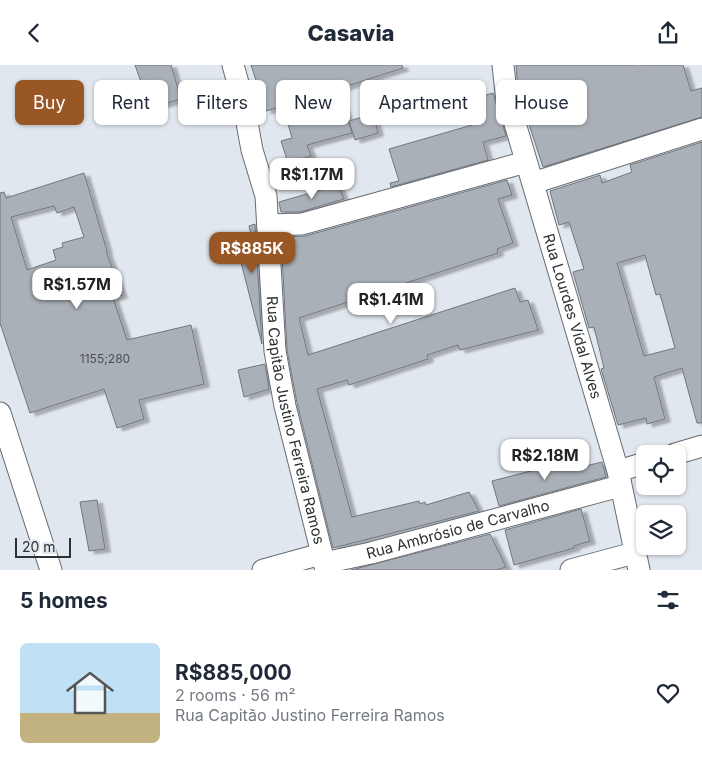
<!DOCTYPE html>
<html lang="en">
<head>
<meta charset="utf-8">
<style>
	:root { --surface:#fff; --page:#f2f2f3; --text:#1f2937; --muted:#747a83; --line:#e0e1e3; --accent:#9a5726 }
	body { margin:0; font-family:Inter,sans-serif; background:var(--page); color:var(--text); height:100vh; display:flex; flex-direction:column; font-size:19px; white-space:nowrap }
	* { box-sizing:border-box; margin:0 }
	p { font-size:16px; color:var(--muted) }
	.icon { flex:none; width:28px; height:28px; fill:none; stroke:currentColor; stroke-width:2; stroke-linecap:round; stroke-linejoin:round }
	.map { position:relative; height:505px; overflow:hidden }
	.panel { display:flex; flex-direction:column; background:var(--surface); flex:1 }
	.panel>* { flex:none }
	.guide { position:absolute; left:15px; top:15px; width:672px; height:45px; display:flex; gap:10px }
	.fabs { position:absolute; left:636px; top:380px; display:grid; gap:10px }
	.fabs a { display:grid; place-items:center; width:50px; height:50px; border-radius:8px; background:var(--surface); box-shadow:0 1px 4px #0004; font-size:25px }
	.scale { position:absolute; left:15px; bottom:12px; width:56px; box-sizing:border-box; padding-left:5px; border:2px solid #2e3134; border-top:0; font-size:14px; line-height:18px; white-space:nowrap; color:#2e3134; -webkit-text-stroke:4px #e1e7ee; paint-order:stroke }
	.price { position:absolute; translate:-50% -42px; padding:0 11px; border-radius:10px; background:#fff; color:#222; font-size:16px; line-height:32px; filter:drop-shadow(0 1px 2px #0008) }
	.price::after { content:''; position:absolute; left:50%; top:30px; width:15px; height:11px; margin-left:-8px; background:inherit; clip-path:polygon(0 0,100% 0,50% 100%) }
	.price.current { background:var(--accent); color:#fff }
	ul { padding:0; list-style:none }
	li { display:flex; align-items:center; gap:15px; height:125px; padding:0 20px }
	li+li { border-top:1px solid var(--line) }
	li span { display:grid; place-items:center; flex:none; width:140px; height:100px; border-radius:8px; color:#555 }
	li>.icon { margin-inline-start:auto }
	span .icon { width:60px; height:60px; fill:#fffc; stroke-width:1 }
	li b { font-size:21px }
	h2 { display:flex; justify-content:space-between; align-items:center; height:60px; padding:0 20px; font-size:21px }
	.chip { padding:0 18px; border-radius:8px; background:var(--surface); box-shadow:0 1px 4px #0004; font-size:18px; line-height:45px }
	.chip.current { background:var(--accent); color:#fff }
	header { display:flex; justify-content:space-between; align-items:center; height:65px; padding:0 20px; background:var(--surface); font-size:22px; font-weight:800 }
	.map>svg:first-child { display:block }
</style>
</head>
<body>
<header><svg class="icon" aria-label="back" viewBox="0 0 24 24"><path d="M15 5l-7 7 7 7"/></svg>Casavia<svg class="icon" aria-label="share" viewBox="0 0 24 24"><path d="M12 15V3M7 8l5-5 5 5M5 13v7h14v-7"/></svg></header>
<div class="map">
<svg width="702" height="505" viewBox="0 0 702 505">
	<defs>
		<filter id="shadow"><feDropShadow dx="5.5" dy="3" stdDeviation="1" flood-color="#0004"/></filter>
	</defs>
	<rect width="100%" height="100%" fill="#e1e7ee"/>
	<g fill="#aab0b7" stroke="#72777e" fill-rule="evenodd" filter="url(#shadow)">
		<polygon points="135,0 171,0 181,34 150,43"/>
		<polygon points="251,0 402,0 403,3 338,24 352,68 307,80 311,91 288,98 281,76 292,73 283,41 266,46"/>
		<polygon points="516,0 683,0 691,26 702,23 702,52 543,102 518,26"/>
		<polygon points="493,28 506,71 483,77 488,95 391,122 390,118 399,116 389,84 472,60 465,36"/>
		<polygon points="373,49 378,68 355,75 349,56"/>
		<path d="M702,77v281h-5l-15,-55 -28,9 11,42 -18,5 -1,-6 -28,7 -17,-56 3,-1 -10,-41 -5,1 -16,-56 11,-3 -15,-47 -10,3 -9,-34 50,-16 2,8 30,-11 -2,-7zM645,190l11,40 4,-1 15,54 -31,8 -27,-93z"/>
		<path d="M84,108l23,78h-1l16,44 -9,3 14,42 64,-15 13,59 -65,16 5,19 -27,9 -13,-39 -74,24 -30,-90v-130l4,-1 2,6zM54,141l3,7 17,-6 10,30 -22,6 1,4 -10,3 3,10 -29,10 -16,-53z"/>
		<polygon points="507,115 512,130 498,134 513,178 497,184 498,188 299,253 308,290 515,223 520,237 528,235 538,265 460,285 458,280 427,290 428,294 349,320 347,315 317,324 352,452 419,436 420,439 425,437 426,440 469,427 479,446 333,483 297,338 287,285 281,172 305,171"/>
		<polygon points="338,120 344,134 300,147 281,147 279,137"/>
		<polygon points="255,159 262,279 237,182 253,178 249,161"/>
		<polygon points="265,299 269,324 244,332 238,305"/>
		<polygon points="573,395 573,404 602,397 606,412 499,441 492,416"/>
		<polygon points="97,435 105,484 89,486 80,437"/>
		<polygon points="581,444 590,476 574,481 574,483 514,500 505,465"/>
		<polygon points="490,469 506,502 496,505 351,505"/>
	</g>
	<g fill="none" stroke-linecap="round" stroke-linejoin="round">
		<g stroke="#666b72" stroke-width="23">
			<g id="minor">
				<path id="s1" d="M233,0l10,36 9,49 14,46 9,155 10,55 41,164"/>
				<path id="s2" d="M503,0l3,28 112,378 21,99"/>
				<polyline points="533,118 702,64"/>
				<polyline points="268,160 302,159 526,97"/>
				<polyline points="0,348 51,505"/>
				<polyline points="675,389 702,381"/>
				<polyline points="618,406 645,398"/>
				<path id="s3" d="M324,498l47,-10 249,-67"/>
				<polyline points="263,505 321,489"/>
				<polyline points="571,505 634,488"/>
			</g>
		</g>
		<polyline stroke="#a5aaaf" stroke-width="3" stroke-dasharray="2.5 2.5" stroke-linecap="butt" points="639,0 640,5"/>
		<use href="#minor" stroke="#fff" stroke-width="21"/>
	</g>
	<g text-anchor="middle" stroke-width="4" stroke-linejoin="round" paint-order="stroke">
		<g font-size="12" fill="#4d5155">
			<text x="105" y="298">1155;280</text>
		</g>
		<g font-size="15" fill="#2e3134" stroke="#e1e7ee">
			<text dy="5" stroke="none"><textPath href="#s2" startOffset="261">Rua Lourdes Vídal Alves</textPath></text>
			<text dy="5" stroke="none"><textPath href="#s1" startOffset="362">Rua Capitão Justino Ferreira Ramos</textPath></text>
			<text dy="5" stroke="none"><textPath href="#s3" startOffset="138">Rua Ambrósio de Carvalho</textPath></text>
		</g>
	</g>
</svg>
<div class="fabs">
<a><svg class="icon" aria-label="locate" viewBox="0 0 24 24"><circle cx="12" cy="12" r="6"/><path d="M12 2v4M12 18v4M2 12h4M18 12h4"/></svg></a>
<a><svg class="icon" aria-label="layers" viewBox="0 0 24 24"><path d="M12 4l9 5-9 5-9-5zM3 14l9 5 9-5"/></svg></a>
</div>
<div class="scale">20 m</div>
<b class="price" style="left:312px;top:135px">R$1.17M</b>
<b class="price current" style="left:252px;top:209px">R$885K</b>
<b class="price" style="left:77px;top:245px">R$1.57M</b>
<b class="price" style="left:391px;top:260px">R$1.41M</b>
<b class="price" style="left:545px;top:416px">R$2.18M</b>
<div class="guide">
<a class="chip current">Buy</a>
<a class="chip">Rent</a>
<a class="chip">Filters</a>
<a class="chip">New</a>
<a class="chip">Apartment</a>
<a class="chip">House</a>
</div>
</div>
<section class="panel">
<h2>5 homes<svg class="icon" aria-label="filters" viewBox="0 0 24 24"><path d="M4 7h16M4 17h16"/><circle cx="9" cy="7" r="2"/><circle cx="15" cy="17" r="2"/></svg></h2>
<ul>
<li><span style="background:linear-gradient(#bfe0f5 70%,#c2b280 0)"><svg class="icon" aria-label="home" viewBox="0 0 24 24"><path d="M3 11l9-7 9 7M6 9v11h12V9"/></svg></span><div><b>R$885,000</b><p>2 rooms · 56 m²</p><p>Rua Capitão Justino Ferreira Ramos</p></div><svg class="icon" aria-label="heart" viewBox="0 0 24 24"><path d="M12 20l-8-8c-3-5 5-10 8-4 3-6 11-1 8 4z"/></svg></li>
</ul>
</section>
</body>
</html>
